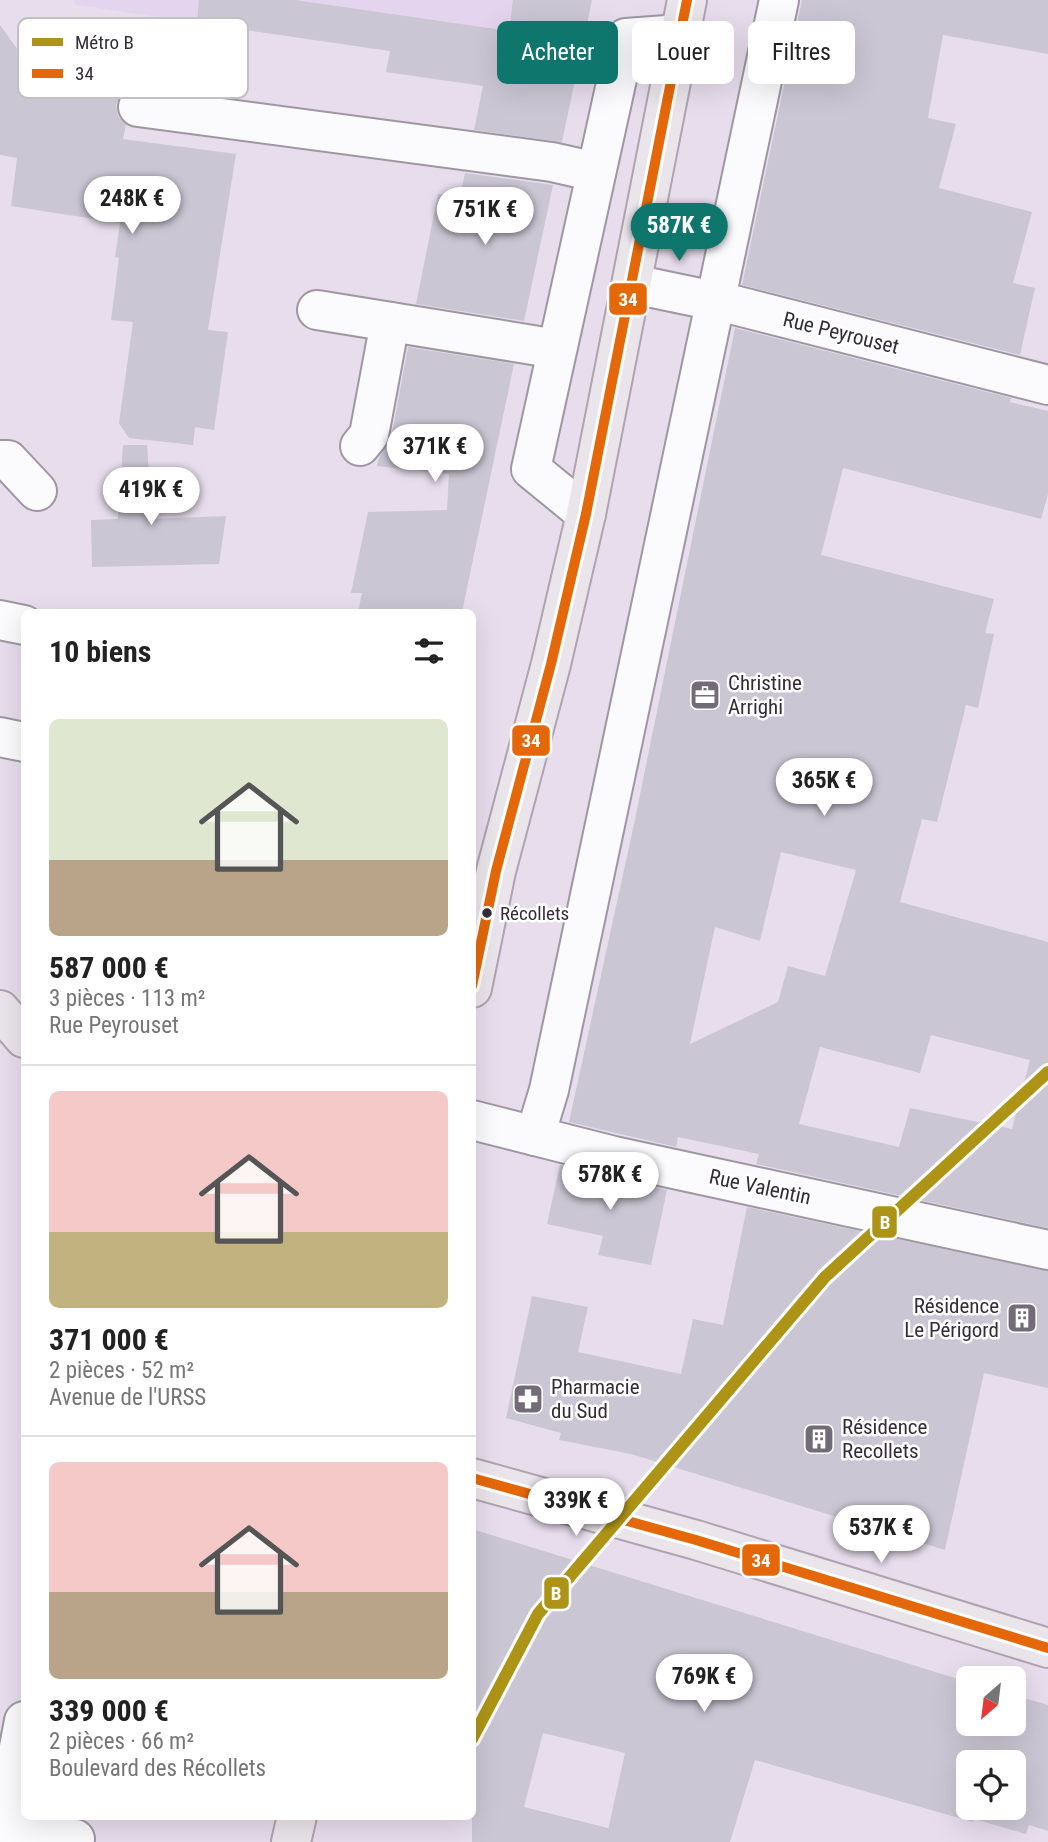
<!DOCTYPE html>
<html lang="fr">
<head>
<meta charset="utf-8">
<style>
	:root { --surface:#fff; --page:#f2f2f2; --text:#222; --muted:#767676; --line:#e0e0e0; --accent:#0f766e }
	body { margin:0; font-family:"Roboto Condensed",sans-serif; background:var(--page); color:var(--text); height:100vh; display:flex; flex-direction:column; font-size:26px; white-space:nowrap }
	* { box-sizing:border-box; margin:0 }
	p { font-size:23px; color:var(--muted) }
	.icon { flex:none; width:38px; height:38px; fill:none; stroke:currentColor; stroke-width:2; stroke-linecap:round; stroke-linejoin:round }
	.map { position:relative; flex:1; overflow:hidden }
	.details { position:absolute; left:21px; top:609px; width:455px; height:1211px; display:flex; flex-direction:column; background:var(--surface); border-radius:10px; box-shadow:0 7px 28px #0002 }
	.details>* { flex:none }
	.top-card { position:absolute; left:497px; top:21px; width:444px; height:63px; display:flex; gap:14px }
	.needle { width:46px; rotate:208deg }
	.controls { position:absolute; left:956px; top:1666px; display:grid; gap:14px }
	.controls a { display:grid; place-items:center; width:70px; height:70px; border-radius:10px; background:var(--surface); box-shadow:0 7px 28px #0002; font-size:35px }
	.price { position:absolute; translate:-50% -60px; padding:0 16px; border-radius:24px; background:#fff; color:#222; font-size:23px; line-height:46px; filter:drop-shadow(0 2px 4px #0008) }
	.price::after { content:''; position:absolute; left:50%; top:42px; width:21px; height:16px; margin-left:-10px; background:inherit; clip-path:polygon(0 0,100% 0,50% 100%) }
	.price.current { background:var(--accent); color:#fff }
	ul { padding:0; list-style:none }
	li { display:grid; align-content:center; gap:14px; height:371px; padding:0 28px }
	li+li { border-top:2px solid var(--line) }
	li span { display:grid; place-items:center; height:217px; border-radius:10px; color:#555 }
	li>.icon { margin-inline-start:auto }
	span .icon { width:126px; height:126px; fill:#fffc; stroke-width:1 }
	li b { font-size:30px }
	h2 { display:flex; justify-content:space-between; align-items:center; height:84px; padding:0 28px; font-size:30px }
	.tag { padding:0 24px; border-radius:10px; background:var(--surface); box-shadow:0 7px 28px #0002; font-size:24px; line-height:63px }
	.tag.current { background:var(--accent); color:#fff }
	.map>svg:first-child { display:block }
</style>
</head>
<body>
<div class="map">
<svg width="1048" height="1842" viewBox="0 0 1048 1842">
	<rect width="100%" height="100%" fill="#e7dded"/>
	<polygon fill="#e4d4ee" points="75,0 592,0 576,78 76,5"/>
	<g fill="#cbc6d4" fill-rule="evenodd">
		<polygon points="199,0 295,0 509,31 513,0 592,0 562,142 474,130 483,86 386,72 390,51 197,23"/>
		<polygon points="802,0 1048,0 1048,54 943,35 928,118 956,124 939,188 1032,212 1013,283 1035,288 1020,355 742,285"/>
		<polygon points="0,25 40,81 123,92 116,105 118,116 126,125 123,139 236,154 208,330 228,332 214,430 195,427 193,445 129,438 119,423 133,322 111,320 119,258 115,257 120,223 11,206 17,158 0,155"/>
		<polygon points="465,173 553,185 524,321 416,304 438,194 460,197"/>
		<path d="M735,328l276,70 -1,4 38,9v83l-7,25 -198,-51 -22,87 173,44 -9,34 9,1 -16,74 -12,-3 -29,117 -15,-3 -22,83 148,40v286l-292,-64 3,-10 -81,-17 -2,10 -107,-25 65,-298zM781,852l75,18 -31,106 -37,-10 -10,36 -88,42 25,-117 45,14zM931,1035l99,25 -18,69 -102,-21 -11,39 -100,-23 21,-77 100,26z"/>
		<polygon points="408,347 514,364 462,612 358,612 362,593 351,593 368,512 447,510 449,474 377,466 379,457 391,439"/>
		<polygon points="123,445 147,445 152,519 226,516 219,564 92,567 91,520 118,519"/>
		<polygon points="560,1165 667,1190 651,1265 598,1255 603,1236 547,1224"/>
		<polygon points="747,1207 1048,1271 1048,1388 984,1373 945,1550 631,1454 559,1440 561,1433 506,1418 532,1296 588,1307 578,1352 681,1374 693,1319 723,1325"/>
		<path d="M472,1529l496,153v42h45v-29l35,10v126l-19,-6 -3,9 -52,-15 -1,3 -218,-62 -25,82h-258zM543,1733l82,20 -17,77v-2l-84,-21zM968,1762h45v46h-45z"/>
	</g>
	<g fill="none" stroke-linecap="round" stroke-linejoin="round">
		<g stroke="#9e97a2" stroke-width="42">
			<g id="minor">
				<polyline points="138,107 552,162 596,172"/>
				<polyline points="633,284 734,305 1048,385"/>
				<polyline points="317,310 557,349"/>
				<polyline points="360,446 369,435 390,322"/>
				<polyline points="0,460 8,460 37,491"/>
				<polyline points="586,514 531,469 626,38 680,34"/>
				<polyline points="0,620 24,625"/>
				<polyline points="0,737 24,742"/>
				<polyline points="472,1120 614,1156 1048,1250"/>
				<polyline points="535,1136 549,1090 779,0"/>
				<polyline points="0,1824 75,1839"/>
				<polyline points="4,1826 24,1721"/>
			</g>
		</g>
		<g stroke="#b1a2b0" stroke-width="42">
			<g id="major">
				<polyline points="472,988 496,871 551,664 586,514 687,0"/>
				<polyline points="0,1010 24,1038"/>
				<polyline points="472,1478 696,1540 1048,1648"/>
				<polyline points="291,1842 297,1816"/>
			</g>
		</g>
		<use href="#minor" stroke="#fbfafc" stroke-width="38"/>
		<use href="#major" stroke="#eae5ea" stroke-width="38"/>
		<g stroke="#fff" stroke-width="16">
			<g id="bus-1">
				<polyline points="472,986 496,871 551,664 586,514 687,0"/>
				<polyline points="472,1478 696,1540 1048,1648"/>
			</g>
		</g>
		<use href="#bus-1" stroke="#e46809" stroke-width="10"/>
		<g stroke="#fff" stroke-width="18">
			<polyline id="metro-1" points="472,1739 538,1614 825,1277 1048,1072"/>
		</g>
		<use href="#metro-1" stroke="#ae9416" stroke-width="12"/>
	</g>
	<defs>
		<g id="office-square" transform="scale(1.575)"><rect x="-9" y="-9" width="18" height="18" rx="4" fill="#736b77" stroke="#fff"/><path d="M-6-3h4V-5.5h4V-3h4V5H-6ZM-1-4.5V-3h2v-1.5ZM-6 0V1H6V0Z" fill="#fff"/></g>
		<g id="building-square" transform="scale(1.575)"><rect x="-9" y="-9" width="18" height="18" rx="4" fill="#736b77" stroke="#fff"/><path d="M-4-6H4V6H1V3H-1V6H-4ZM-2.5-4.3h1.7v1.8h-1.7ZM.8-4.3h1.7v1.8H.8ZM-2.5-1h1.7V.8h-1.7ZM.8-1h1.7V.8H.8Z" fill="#fff"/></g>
		<g id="pharmacy-square" transform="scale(1.575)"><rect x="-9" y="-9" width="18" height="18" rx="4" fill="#736b77" stroke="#fff"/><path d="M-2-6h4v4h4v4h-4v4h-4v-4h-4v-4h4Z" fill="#fff"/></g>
	</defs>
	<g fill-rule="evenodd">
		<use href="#office-square" x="705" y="695"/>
		<use href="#building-square" x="1022" y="1318"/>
		<use href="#pharmacy-square" x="528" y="1399"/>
		<use href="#building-square" x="819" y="1439"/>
	</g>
	<circle fill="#342d38" stroke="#fff" stroke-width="2.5" cx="487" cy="913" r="6"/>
	<g text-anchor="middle" stroke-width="5" stroke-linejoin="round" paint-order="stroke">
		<g font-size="19" fill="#342d38" stroke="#fff" text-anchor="start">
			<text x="500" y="920">Récollets</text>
		</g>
		<g font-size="21" fill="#342d38" stroke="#fff">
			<text transform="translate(841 333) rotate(14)" y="7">Rue Peyrouset</text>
			<text transform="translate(760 1187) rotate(12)" y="7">Rue Valentin</text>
		</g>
		<g font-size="21" fill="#342d38" stroke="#fff" text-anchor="start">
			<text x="728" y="690">Christine<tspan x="728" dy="24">Arrighi</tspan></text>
			<text x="999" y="1313" text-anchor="end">Résidence<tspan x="999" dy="24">Le Périgord</tspan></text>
			<text x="551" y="1394">Pharmacie<tspan x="551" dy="24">du Sud</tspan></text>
			<text x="842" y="1434">Résidence<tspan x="842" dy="24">Recollets</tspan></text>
		</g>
	</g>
	<rect x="18" y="18" width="230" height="80" rx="10" fill="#fff" stroke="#c2c0c3" stroke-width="2"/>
	<rect x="32" y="38" width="31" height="8" fill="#ae9416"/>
	<rect x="32" y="69" width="31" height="9" fill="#e46809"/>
	<g font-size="19" fill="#342d38">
		<text x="75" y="49">Métro B</text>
		<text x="75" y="80">34</text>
	</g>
	<g stroke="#fff" stroke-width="2.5">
		<rect x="608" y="282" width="40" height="34" rx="7" fill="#e46809"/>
		<rect x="511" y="724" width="40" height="33" rx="7" fill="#e46809"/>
		<rect x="871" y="1205" width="27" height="34" rx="7" fill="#ae9416"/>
		<rect x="741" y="1543" width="40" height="34" rx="7" fill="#e46809"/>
		<rect x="543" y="1576" width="27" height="34" rx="7" fill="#ae9416"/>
	</g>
	<g font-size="19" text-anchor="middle" font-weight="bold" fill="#fff">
		<text x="628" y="306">34</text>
		<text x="531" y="747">34</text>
		<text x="885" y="1229">B</text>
		<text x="761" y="1567">34</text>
		<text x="556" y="1600">B</text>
	</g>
</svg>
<div class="controls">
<a><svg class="needle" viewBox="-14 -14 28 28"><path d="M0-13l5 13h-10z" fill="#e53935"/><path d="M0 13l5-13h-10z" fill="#767676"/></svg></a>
<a><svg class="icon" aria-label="locate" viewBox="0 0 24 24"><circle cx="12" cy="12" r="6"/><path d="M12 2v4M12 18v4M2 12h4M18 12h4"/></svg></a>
</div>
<b class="price" style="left:132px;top:236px">248K €</b>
<b class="price" style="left:485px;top:247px">751K €</b>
<b class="price current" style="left:679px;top:263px">587K €</b>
<b class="price" style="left:435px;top:484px">371K €</b>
<b class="price" style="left:151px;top:527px">419K €</b>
<b class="price" style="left:824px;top:818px">365K €</b>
<b class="price" style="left:610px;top:1212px">578K €</b>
<b class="price" style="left:576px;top:1538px">339K €</b>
<b class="price" style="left:881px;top:1565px">537K €</b>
<b class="price" style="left:704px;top:1714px">769K €</b>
<div class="top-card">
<a class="tag current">Acheter</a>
<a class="tag">Louer</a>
<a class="tag">Filtres</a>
</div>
<section class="details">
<h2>10 biens<svg class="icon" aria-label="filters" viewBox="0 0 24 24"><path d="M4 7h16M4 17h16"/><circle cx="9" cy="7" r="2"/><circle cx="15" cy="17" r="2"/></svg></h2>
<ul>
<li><span style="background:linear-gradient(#dfe7d0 65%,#b9a48a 0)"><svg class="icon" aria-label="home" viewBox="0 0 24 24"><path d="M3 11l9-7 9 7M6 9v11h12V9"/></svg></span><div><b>587 000 €</b><p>3 pièces · 113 m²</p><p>Rue Peyrouset</p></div></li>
<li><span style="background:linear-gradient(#f6c9c9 65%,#c2b280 0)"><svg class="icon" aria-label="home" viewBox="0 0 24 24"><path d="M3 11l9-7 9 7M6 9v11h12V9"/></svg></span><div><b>371 000 €</b><p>2 pièces · 52 m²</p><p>Avenue de l'URSS</p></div></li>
<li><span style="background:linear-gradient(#f6c9c9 60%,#b9a48a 0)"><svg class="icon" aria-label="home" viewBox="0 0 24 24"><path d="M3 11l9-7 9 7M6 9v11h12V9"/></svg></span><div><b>339 000 €</b><p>2 pièces · 66 m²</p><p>Boulevard des Récollets</p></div></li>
</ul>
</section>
</div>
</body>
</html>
